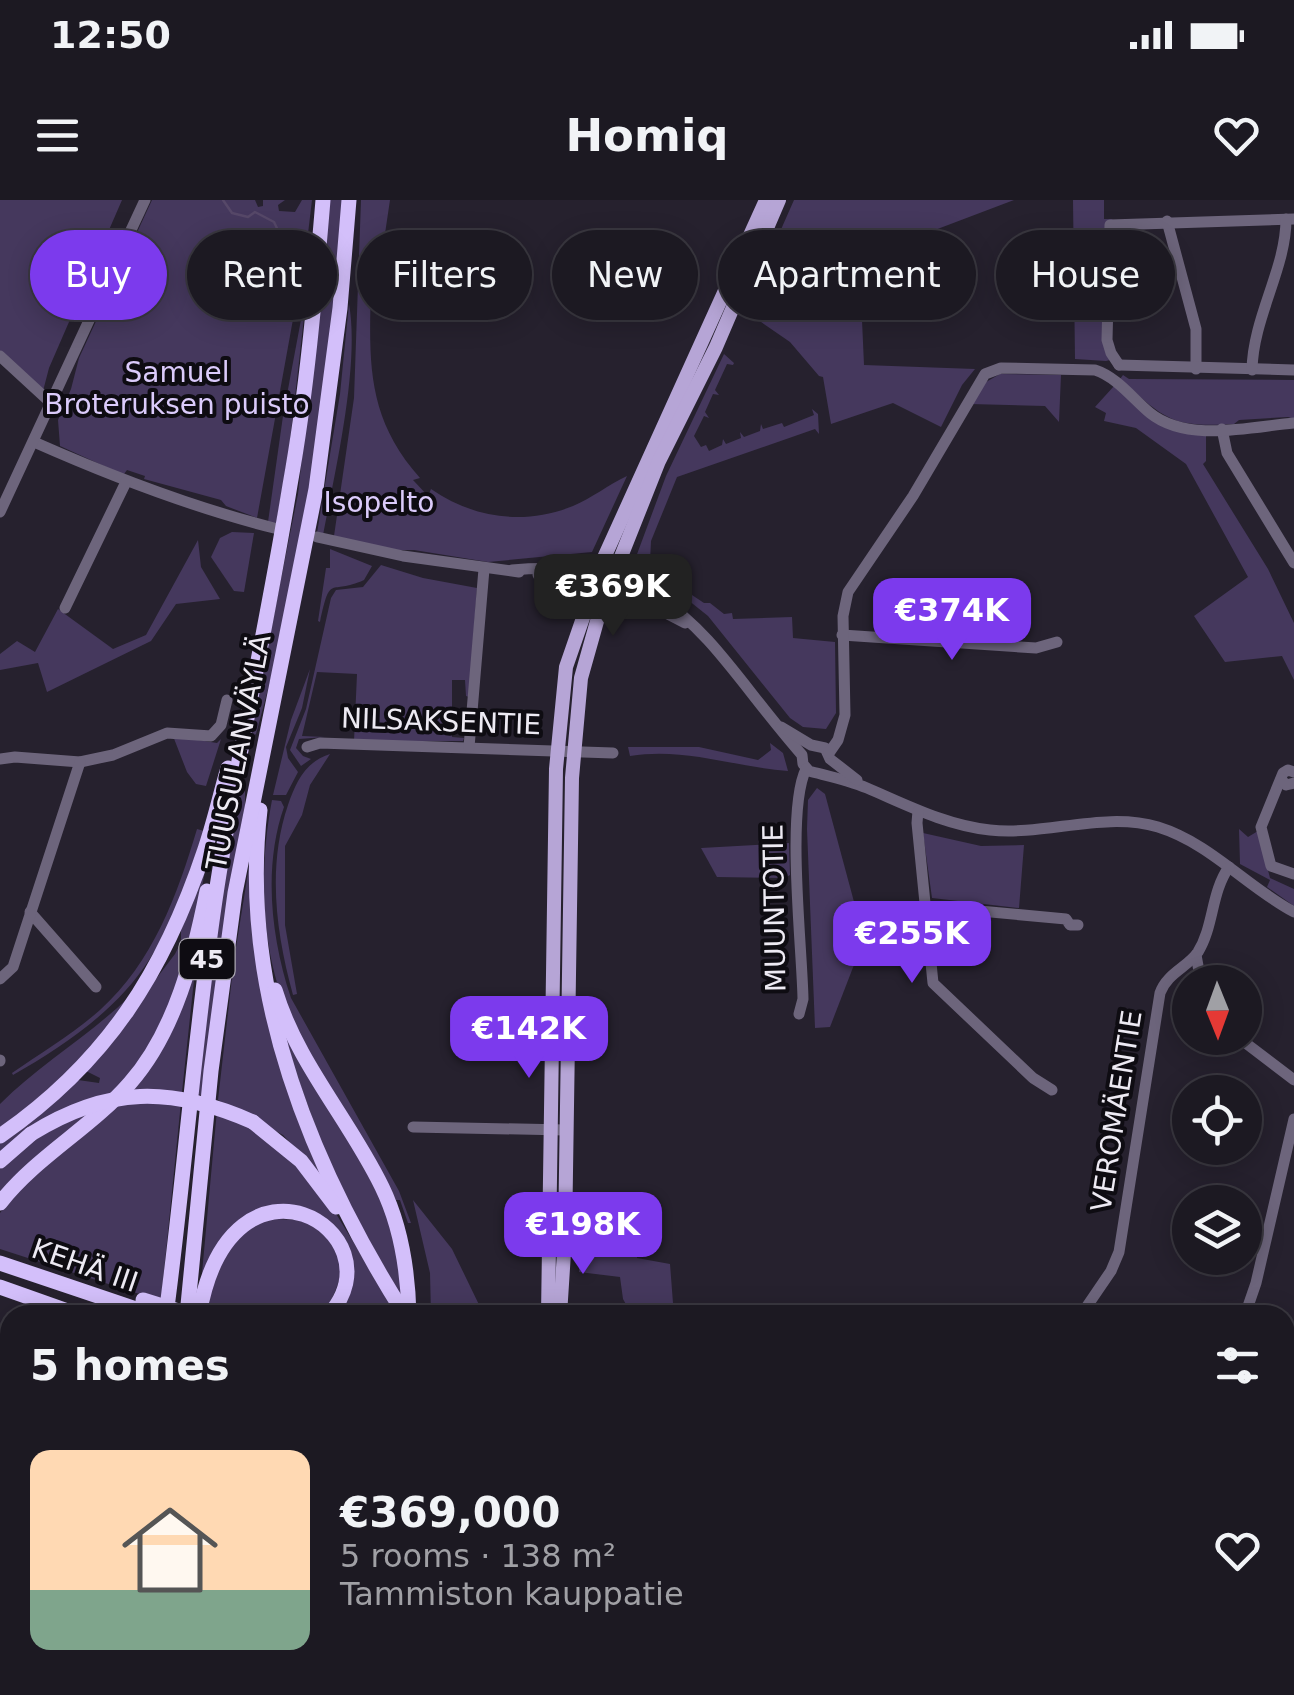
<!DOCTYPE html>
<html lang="en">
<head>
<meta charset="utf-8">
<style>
	:root { --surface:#1c1922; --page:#29262f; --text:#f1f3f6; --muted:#a0a0a5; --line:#3a3840; --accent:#7c3aed }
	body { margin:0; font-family:"DejaVu Sans",sans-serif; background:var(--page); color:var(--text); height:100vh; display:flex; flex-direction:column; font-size:38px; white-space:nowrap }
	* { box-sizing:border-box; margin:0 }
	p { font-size:32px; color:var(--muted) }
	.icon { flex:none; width:55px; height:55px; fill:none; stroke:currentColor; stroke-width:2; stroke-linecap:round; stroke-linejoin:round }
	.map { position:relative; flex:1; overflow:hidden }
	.drawer { position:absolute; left:0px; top:1105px; width:1295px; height:390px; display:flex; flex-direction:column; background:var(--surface); border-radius:30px 30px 0 0; box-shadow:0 5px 25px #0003,0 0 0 2px var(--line) }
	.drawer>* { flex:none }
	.guide { position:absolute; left:30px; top:30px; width:1235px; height:90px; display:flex; gap:20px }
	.needle { width:65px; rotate:179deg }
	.controls { position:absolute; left:1172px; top:765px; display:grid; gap:20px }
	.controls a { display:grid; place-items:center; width:90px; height:90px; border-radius:50%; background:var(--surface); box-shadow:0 5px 25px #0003,0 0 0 2px var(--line); font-size:50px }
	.price { position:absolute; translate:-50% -85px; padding:0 22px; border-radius:20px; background:var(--accent); color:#fff; font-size:32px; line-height:65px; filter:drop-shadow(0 2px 5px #0008) }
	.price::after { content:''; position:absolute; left:50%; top:60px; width:30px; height:22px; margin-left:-15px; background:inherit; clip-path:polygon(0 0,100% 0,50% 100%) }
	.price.current { background:#222; color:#fff }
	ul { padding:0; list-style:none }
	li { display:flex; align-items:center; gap:30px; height:250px; padding:0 30px }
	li+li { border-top:2px solid var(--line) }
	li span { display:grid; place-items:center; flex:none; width:280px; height:200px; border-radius:20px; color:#555 }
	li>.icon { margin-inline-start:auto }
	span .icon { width:120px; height:120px; fill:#fffc; stroke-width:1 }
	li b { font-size:42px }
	h2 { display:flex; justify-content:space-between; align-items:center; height:120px; padding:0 30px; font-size:42px }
	.chip { padding:0 35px; border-radius:45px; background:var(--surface); box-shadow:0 5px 25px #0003,0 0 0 2px var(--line); font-size:35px; line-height:90px }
	.chip.current { background:var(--accent); color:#fff }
	.status { display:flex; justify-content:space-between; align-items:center; height:70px; padding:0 50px; background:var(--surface); direction:ltr }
	.status svg { height:28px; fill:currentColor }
	header { display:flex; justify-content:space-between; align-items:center; height:130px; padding:0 30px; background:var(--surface); font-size:45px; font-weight:700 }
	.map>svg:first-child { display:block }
</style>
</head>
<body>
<div class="status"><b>12:50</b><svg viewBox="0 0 49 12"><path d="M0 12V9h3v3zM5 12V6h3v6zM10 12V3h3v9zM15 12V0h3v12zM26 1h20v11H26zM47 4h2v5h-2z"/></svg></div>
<header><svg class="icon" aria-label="menu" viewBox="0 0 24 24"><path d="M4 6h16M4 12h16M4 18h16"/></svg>Homiq<svg class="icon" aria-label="heart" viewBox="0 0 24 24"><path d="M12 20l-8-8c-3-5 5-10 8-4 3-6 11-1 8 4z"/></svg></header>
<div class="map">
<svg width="1294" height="1495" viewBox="0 0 1294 1495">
	<rect width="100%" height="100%" fill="#26212e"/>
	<g fill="#45385d">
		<polygon points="0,0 122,0 49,168 43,191 0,153"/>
		<polygon points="152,0 255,0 258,7 263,6 263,0 285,0 278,5 279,11 295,12 302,0 312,0 307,42 257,318 226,306 221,300 144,279 145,276 127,270 124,274 117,272 60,246 58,220 71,189 79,158"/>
		<path d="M330,0h14c-14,179 -39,360 -88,534l-3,2 -2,-7 47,-235z"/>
		<path d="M361,0h29l-7,47 3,29 7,4 -22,5c-2,77 -5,132 49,193l-7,2 15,16 3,-7c42,29 93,37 142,17 19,-8 35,-21 54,-30l-35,76 -104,10 -74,-12h-18l-62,-14 20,-138z"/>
		<polygon points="794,0 1014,0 890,47 860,75 864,165 975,169 962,185 941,227 893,203 831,224 823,177 819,176 790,142 745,111"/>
		<polygon points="1073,0 1104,0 1104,19 1113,19 1107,23 1110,160 1106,161 1075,159"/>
		<polygon points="308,82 289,250 276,324 268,322 283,216"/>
		<path d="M349,104c11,61 -14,168 -26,231l-6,-2 23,-139z"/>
		<polygon points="724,154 734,163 733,165 727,164 715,190 719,195 713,194 705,212 709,218 704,216 694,236 701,247 706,245 709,251 722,245 723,239 726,244 741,238 740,232 744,237 760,231 761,224 763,229 782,223 784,227 814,215 812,209 818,214 819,234 815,229 677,277 651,341 650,362 659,373 704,403 710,403 724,414 732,413 733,419 792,417 793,438 835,442 836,513 826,529 803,527 790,518 708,416 678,392 633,365 666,276"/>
		<polygon points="1000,174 1061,175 1059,222 1045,206 970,204 986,182"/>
		<path d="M1123,175l6,4 165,1v39l-6,-2 -49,3 -5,4c-63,4 -69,-5 -114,-45z"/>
		<polygon points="1114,186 1153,221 1206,234 1206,261 1203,264 1268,369 1294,423 1294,480 1282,456 1225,462 1194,416 1248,377 1186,264 1136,228 1104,221 1106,213 1095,207"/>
		<polygon points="232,332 254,333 244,392 234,391 211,357 220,338"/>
		<polygon points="198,340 201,367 220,399 176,404 151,441 47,492 38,463 0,470 0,454 17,441 35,452 58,409 113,449 146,435"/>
		<path d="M330,349l42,17 -8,14c-35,16 -33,-8 -44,42l-2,-1 8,-53h4z"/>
		<polygon points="381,365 423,378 477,388 469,497 466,496 465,480 452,480 452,537 464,538 463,541 354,541 357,474 317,472 302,536 325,537 299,539 296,548 303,556 311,559 301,566 290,550 306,509 331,398 336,390 363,387"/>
		<polygon points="310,469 302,508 286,547 288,558 298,572 286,595 273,595 291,520"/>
		<polygon points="173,536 217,543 221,539 206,586 196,584 187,572"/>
		<path d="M770,543l13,10 5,18c-54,-4 -103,-24 -158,-15l-2,-9h71l59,13 13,-10z"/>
		<path d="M330,554l-20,31 -8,30 -17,31v79l12,69 -4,1c-17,-62 -26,-128 -5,-190 8,-23 17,-43 42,-51z"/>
		<polygon points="245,580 245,612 204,896 197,894 209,780 240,582"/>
		<polygon points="817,588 825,594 864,739 830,827 815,828 807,629 808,600"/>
		<path d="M272,600l9,1 3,6c-21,60 -13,131 7,191l108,193 12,32h-3l-8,-23h-4c-15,-27 -30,-54 -46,-80 -22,-36 -46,-69 -62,-107 -28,-64 -29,-146 -16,-213z"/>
		<path d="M197,629l7,2c-16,43 -29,90 -55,129 -32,50 -85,86 -136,115l-1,-2c29,-20 61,-39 88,-63 53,-48 77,-114 97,-181z"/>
		<polygon points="1239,629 1248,637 1258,631 1270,678 1294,689 1294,706 1267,687 1270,680 1240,664"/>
		<polygon points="923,633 981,646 1024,645 1019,708 932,698"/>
		<polygon points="789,643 790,675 785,678 717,677 701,648"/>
		<polygon points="250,660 254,733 327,982 283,935 218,900 234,760"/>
		<path d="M205,671c-13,71 -34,178 -97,224 -32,24 -73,42 -108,62v-15l78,-62 21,3 1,-5 -14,-7 89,-117 6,-12v-12z"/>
		<polygon points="197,752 182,892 130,890"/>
		<path d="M128,798l-34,51 -94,82v-27c39,-39 87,-67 128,-106z"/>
		<polygon points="279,826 345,931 390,1015 405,1103 350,1007 323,947"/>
		<polygon points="181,902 161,1101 0,1049 0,1013 18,990 117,903"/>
		<path d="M96,907l-96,87v-25c28,-29 60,-44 96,-62z"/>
		<path d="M217,910l51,26 59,63 71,116h-61l11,-22 -18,-69c-31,-27 -78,-24 -104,10 -12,15 -18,33 -25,50z"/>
		<polygon points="413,1000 452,1049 484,1115 431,1115 430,1073"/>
		<path d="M262,1018l50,3c35,37 36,50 11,94h-119l7,-28 18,-40z"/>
		<polygon points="580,1026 648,1026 637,1033 637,1058 670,1064 673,1103 665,1115 632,1115 623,1099 620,1077 579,1072"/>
	</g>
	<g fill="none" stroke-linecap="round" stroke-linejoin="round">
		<g stroke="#564868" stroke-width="2.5">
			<polyline points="223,0 232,13 248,17 255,12 274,22 294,64"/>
			<polyline points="367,69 375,69 381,81"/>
		</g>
		<g stroke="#6d657c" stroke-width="11">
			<polyline points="1167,21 1196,129 1196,169"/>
			<polyline points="0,156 51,203"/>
			<polyline points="1119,165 1111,153 1107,140 1110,25 1294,19"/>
			<polyline points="1119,165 1294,170"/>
			<path d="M1252,170c1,-53 34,-101 34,-151"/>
			<polyline points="1222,229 1227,253 1294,363"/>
			<path d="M34,242c79,35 157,65 240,86"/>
			<polyline points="0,312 145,0"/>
			<polyline points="317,337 403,356 519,372"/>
			<path d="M512,370c167,-14 195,77 290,185l1,9 6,7c19,5 39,9 58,17 40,17 78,37 123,42 55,6 114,-19 168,-3 52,16 89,60 136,85"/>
			<path d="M538,375c55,7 98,21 147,48"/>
			<polyline points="65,408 126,282"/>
			<polyline points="842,435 1036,448 1057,442"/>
			<polyline points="781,527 811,545 825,548 830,559 857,580"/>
			<polyline points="307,547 320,543 613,553"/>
			<polyline points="469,547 484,369"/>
			<path d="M829,553l9,-13 7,-25 -2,-99 5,-24 65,-96 72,-122 16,-6 94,2c22,7 38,29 55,43 37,30 100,14 144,10"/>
			<polyline points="0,559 15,557 80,562 113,555 167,533 211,536 221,525 227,500"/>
			<polyline points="1294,572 1288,570 1283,573 1261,627 1271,666 1294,674"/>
			<polyline points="1281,579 1286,585 1294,583"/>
			<polyline points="918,611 917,623 933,783 1033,878 1052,890"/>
			<polyline points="925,706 1066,719 1070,725 1078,725"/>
			<polyline points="30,712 96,787"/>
			<polyline points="1196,755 1201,782"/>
			<polyline points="0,779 13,767 80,562"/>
			<path d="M799,814l4,-15c-1,-53 -17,-189 3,-230"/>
			<polyline points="1239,838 1294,880"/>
			<polyline points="0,860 0,861"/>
			<polyline points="413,927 566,930"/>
			<path d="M1081,1115l30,-44 8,-19 41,-259c7,-20 28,-26 38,-41 16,-26 13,-60 31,-85"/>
			<polyline points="1245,1115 1256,1083 1294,919"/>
			<polyline points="1044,1495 1044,1485"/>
		</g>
		<g stroke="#b6a5d6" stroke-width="14">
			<polyline points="548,1115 556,569 566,467 603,360 766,0"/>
			<polyline points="560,1115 565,1037 572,578 581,478 601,407 659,261 716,147 779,0"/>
			<polyline points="1285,1361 1294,1360"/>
			<polyline points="1285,1371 1294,1371"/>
			<polyline points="424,1495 429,1485"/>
		</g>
		<g stroke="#d3bffa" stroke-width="15">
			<path d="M260,610c-21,181 50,355 145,505"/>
			<path d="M275,790c22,73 74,129 107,197 19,39 26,85 27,128"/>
			<polyline points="253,922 301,961 336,1007"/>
			<path d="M0,936c107,-74 164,-164 205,-287 9,-26 15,-54 23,-81"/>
			<polyline points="0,961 31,934"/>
			<path d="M0,1003c37,-47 91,-75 130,-120 45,-51 64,-127 77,-192"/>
			<polyline points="0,1063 154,1115"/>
			<polyline points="0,1087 79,1115"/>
			<path d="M166,1115c19,-142 29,-286 51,-428 21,-135 51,-267 73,-402 17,-94 25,-190 33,-285"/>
			<polyline points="187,1115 211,871 235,693 316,289 340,108 349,0"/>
			<path d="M199,1115c32,-184 203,-84 130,0"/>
			<polyline points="0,1153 10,1165"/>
			<polyline points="0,1282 10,1296"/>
			<polyline points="0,1330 10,1346"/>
			<polyline points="57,1485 58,1495"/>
			<polyline points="710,1485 729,1495"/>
			<polyline points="752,1485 764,1495"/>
			<polyline points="74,1495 76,1485"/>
			<polyline points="93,1495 95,1485"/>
			<polyline points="114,1495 116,1485"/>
			<polyline points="132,1495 134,1485"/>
			<polyline points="148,1495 154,1485"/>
		</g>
		<g stroke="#d3bffa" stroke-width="15">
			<path d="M31,934c77,-48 140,-48 222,-12"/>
			<polyline points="143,1100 191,1115"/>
		</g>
	</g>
	<g text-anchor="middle" stroke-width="8" stroke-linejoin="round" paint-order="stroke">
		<rect fill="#0e0c12" stroke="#aaa7b0" stroke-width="2.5" x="179.5" y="739" width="55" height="40" rx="8"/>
		<g font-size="25" font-weight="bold" fill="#edeaf3">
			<text x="207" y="768">45</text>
		</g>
		<g font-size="28" fill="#dbcbfb" stroke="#0e0c12">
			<text x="177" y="182">Samuel<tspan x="177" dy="32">Broteruksen puisto</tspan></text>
			<text x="379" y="312">Isopelto</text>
		</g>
		<g font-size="28" fill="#edeaf3" stroke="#0e0c12">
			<text transform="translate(441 521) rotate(2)" y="10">NILSAKSENTIE</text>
			<text transform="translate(238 552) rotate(-79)" y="10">TUUSULANVÄYLÄ</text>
			<text transform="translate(774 708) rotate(-91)" y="10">MUUNTOTIE</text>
			<text transform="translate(1116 911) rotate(-81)" y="10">VEROMÄENTIE</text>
			<text transform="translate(85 1065) rotate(19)" y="10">KEHÄ III</text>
		</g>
	</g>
</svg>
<div class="controls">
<a><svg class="needle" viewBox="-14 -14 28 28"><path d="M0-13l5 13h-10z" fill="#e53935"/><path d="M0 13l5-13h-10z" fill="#a0a0a5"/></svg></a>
<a><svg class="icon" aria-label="locate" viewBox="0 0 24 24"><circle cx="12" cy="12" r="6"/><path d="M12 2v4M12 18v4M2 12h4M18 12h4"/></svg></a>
<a><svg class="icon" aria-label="layers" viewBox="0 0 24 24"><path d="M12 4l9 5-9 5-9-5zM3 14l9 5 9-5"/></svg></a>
</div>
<b class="price current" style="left:613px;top:439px">€369K</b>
<b class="price" style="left:952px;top:463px">€374K</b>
<b class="price" style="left:912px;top:786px">€255K</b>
<b class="price" style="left:529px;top:881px">€142K</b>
<b class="price" style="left:583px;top:1077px">€198K</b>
<div class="guide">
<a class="chip current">Buy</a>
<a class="chip">Rent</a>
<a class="chip">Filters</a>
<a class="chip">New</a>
<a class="chip">Apartment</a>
<a class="chip">House</a>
</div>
<section class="drawer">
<h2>5 homes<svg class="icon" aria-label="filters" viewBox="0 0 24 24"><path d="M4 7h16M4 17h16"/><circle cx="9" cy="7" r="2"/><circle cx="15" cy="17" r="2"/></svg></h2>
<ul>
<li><span style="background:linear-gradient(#ffd9b3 70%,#7fa58c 0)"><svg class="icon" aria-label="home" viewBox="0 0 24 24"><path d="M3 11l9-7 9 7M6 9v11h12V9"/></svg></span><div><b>€369,000</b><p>5 rooms · 138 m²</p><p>Tammiston kauppatie</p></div><svg class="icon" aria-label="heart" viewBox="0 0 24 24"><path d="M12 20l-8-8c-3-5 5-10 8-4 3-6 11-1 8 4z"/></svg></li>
</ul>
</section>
</div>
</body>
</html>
